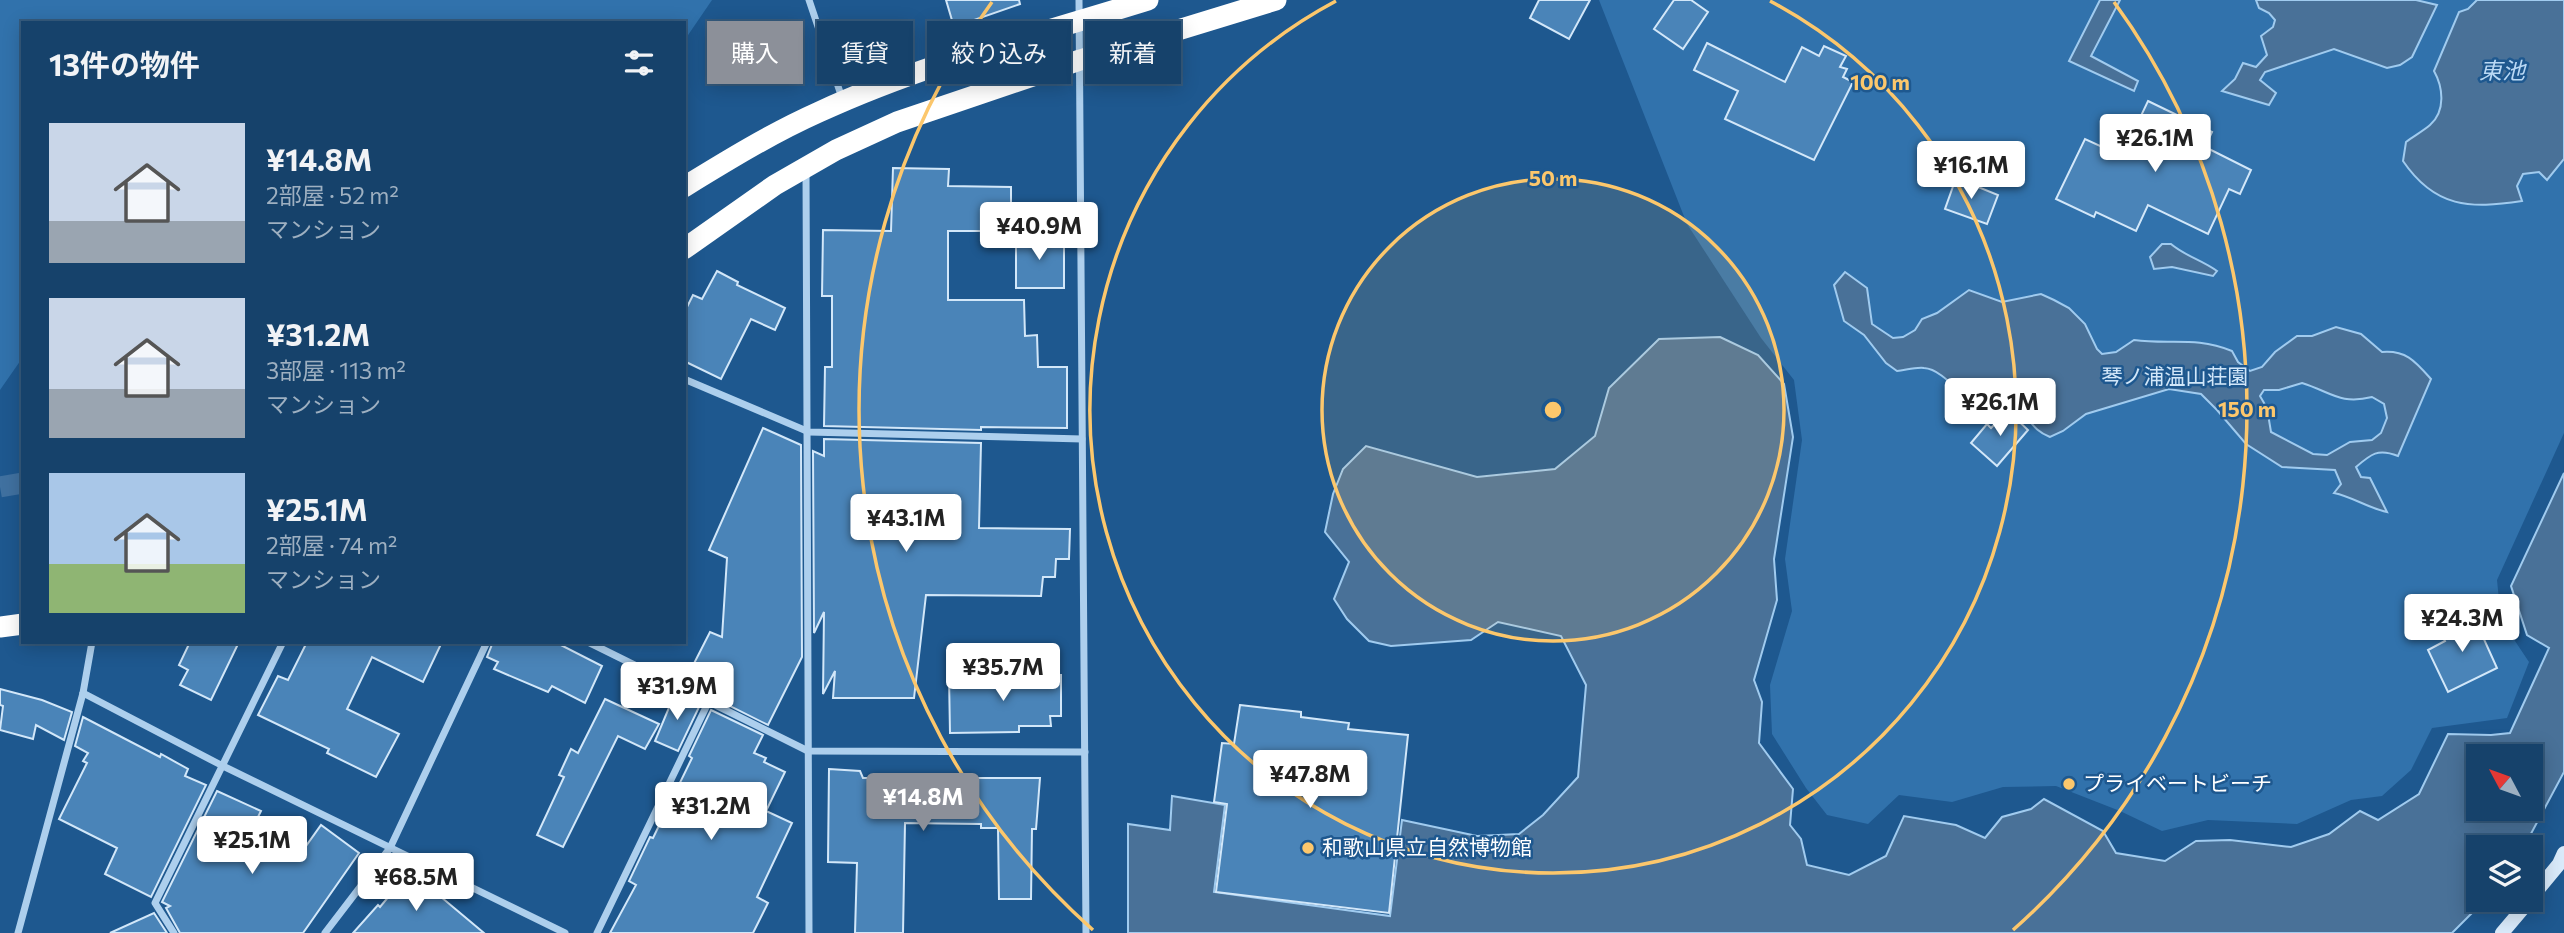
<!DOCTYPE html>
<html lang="ja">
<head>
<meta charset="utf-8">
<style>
	:root { --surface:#16426b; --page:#234d73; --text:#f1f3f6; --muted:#9eb0c1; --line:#355b7e; --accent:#8c9099 }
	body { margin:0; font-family:Commissioner,"Noto Sans JP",sans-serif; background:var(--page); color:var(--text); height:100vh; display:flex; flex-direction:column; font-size:26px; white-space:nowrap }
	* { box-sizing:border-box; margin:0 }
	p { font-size:23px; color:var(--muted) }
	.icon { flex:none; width:38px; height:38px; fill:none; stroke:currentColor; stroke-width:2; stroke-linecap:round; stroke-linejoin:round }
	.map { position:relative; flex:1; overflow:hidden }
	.side { position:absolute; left:21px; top:21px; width:665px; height:623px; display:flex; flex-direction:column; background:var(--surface); border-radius:0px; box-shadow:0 4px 18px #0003,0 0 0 2px var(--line) }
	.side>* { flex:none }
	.guide { position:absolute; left:707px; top:21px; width:665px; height:63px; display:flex; gap:14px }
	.needle { width:46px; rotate:311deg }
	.fabs { position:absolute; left:2466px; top:744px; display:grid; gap:14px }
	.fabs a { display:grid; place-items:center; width:77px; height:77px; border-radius:0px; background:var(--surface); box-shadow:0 4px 18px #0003,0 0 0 2px var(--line); font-size:35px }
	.price { position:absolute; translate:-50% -60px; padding:0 16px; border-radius:7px; background:#fff; color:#222; font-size:23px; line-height:46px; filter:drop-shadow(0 2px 4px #0008) }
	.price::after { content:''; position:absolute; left:50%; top:42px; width:21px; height:16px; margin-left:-10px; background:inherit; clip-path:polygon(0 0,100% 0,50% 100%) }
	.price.active { background:var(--accent); color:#fff }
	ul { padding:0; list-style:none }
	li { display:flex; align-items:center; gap:21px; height:175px; padding:0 28px }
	li span { display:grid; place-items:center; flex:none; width:196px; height:140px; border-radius:0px; color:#555 }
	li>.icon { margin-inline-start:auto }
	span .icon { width:84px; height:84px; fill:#fffc; stroke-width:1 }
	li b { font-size:30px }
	h2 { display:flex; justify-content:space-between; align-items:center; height:84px; padding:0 28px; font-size:30px }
	.tag { padding:0 24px; border-radius:0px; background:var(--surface); box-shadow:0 4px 18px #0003,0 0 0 2px var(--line); font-size:24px; line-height:63px }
	.tag.active { background:var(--accent); color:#fff }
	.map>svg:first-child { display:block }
</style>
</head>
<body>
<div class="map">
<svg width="2564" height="933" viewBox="0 0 2564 933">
	<rect width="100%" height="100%" fill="#1e588f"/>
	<g fill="#3172ac">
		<polygon points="0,0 712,0 684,41 684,23 23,23 23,357 0,390"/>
		<polygon points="1599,0 2564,0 2564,433 2497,580 2501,620 2529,662 2507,718 2432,728 2411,770 2382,796 2351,800 2297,824 2208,820 2162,831 2120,811 2056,786 2003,787 1952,802 1899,795 1868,824 1827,815 1806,788 1772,734 1770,685 1792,611 1785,559 1802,440 1794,380 1761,338 1687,224"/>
	</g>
	<g fill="#497198" stroke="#a0cbef" stroke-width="2" fill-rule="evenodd">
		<polygon points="2100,0 2120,0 2091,56 2138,81 2134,91 2069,61"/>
		<polygon points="2256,0 2416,0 2437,5 2412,57 2400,65 2387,68 2334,49 2265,72 2260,80 2276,93 2269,105 2222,91 2235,79 2243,63 2256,67 2267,55 2261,36 2273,27 2275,20 2269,13 2259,8"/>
		<path d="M2477,0h87v159l-17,21 -8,-8 -16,2 -6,12 5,15c-52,8 -87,7 -119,-40l3,-19c8,-6 17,-11 24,-17 16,-14 13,-38 4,-54l25,-59 9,-3z"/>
		<path d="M2162,244h9c14,12 31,16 46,27l-4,5 -41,-9 -18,2 -4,-12z"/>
		<path d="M1845,272l22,16 5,36 21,14 10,-1 12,-7 7,-11 15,-6 32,-23 33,12 39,-8 13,6 15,8 16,16 12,25 5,5 14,-2 18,-12c36,5 61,-4 98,11l6,11 12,9 12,-4 13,-15 22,-16h15l24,-9 25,7 21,18c24,-2 33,9 49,27l-33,77c-20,-8 -27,-2 -42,11l5,10 9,1 17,34c-19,-4 -34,-15 -53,-19l7,-9 -6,-14 -53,-3 -36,-23 -29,-34 -16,-16 -32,-5 -83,25 -23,17 -13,6c-19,-8 -18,-17 -32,-28 -13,-9 -23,7 -36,0 -18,-8 -38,-40 -58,-41 -8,-1 -18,2 -27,3l-11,-8 -22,-28 -20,-14 -10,-36zM2302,383c29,9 38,22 70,14l12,7 3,14 -6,15 -9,7 -22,2 -23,13 -14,-1 -42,-22 -4,-24 -7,-12 4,-6h15z"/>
		<path d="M1720,337l38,18 26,29 9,53 -19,122 3,41 -23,80 8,22 -3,41 34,46 -3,36 11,14 6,26 42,10 37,-19 18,-40 52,9 29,13 17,-21 29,-8 13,-10 59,32 13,22 49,8 31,-20 34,-1 61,7 38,-13 31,-23 18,9 41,-26 29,-60 43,1 19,-2 39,-85 -22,-13 -16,-49 53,-113v299l-38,71 -3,4h-45v53h7l-33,33h-1324v-109l42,6 2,-34 53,9 -11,87 176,24 12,-96 75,16 42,-2 24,-19 35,-38 8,-92 -25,-49 -63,-14 -27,18 -80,6 -22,-5 -22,-22 -13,-20 15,-37 -24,-30 8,-38 10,-25 23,-23 111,31 78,-8 40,-33 14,-48 50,-49zM2478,756h52v52h-52z"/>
	</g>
	<g fill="#4a84b8" stroke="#d2e7f9" stroke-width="2">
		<polygon points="946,0 1019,0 1020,4 954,27"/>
		<polygon points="1539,0 1590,0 1569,39 1530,18"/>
		<polygon points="1674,0 1691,0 1708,12 1683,49 1654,29"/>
		<polygon points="1707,43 1785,82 1802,47 1819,56 1824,46 1846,56 1840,67 1847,69 1843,77 1853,82 1814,160 1725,119 1738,91 1694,70"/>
		<polygon points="2148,101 2212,132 2205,147 2251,170 2240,194 2229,189 2208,234 2148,205 2136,231 2096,212 2094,217 2056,199 2085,139 2122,156"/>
		<polygon points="893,168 949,169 948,186 1011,187 1011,231 948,231 948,300 1024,300 1025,336 1037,335 1038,367 1067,367 1067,428 981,427 981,430 824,426 825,367 832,367 832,296 822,296 823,230 891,231"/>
		<polygon points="1956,178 1998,195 1987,224 1945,209"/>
		<polygon points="1016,235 1053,236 1053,242 1064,242 1064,288 1016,288"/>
		<polygon points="717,271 738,282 737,285 785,308 775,330 751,319 721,379 684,361 684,313 693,295 702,299"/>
		<polygon points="2008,411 2028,430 1997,466 1971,443 1987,424 1991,428"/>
		<polygon points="763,428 801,445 802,657 768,725 684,683 710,632 722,637 727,558 709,550"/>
		<polygon points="824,439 981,443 979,528 1070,529 1069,559 1056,559 1055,577 1043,577 1041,596 926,595 914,698 833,698 835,671 823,694 824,612 814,633 813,451 824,456"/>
		<polygon points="2469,614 2475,627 2478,626 2497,668 2448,692 2428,650 2445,641 2438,629"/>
		<polygon points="190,642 239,642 211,700 180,685 188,670 179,665"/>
		<polygon points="307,642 442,642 423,682 372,657 347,709 399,734 376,777 327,753 329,749 258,715 278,676 288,680"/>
		<polygon points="493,642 555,642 602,666 585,703 552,686 548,692 494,669 498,662 487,657"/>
		<polygon points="1061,675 1061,716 1050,716 1051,726 1019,726 1019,732 950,733 949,676"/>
		<polygon points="0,689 42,700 72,712 64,740 36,725 33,739 0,730 3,706 0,705"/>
		<polygon points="678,694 700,705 678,751 655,741 673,698 675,699"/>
		<polygon points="605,699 659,724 645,749 618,736 563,847 537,835 564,777 559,775 571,749 578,753"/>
		<polygon points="1240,705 1301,712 1301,717 1349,723 1348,729 1408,735 1389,913 1216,892 1227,804 1214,802 1222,743 1234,744"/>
		<polygon points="711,710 763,735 754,753 766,758 764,762 785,772 766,811 792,823 757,897 768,903 753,933 610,933 636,885 629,881 650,837 653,838 692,758 689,756"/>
		<polygon points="83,717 160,757 161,754 188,769 185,776 206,785 151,897 105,874 117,848 59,819 87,763 83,761 88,753 75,746"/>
		<polygon points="829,769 860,771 863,778 1040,778 1036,829 1032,829 1031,899 999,899 998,828 981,828 981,824 905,823 903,933 855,933 857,863 828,862"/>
		<polygon points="217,791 261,811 253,827 262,832 261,834 296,860 321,825 359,853 303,933 180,933 166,908 170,906 162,902"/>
		<polygon points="410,871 484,933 353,933 378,905 380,907"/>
		<polygon points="154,913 167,933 110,933"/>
	</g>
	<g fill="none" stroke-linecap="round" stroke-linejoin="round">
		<polyline stroke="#4071a0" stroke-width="21" stroke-dasharray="21 10" stroke-linecap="butt" points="0,487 23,483"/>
		<g stroke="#adcfed" stroke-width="7">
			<polyline points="809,0 842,98"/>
			<polyline points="1079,0 1086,933"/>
			<polyline points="806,171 809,933"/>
			<polyline points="684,379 809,432 1082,439"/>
			<polyline points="588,642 808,751 1085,752"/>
			<polyline points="83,693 221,765 565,933"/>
			<polyline points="18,933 83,693 92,642"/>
			<polyline points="174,933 155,903 283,642"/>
			<polyline points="325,933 390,848 487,642"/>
			<polyline points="597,933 709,701"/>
		</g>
		<g stroke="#d9eafa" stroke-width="14">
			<polyline points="2530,899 2559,864 2564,853"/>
			<polyline points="2502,933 2530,900"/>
		</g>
		<g stroke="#fff" stroke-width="21">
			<path d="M684,187c44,-27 88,-54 135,-75 104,-48 220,-78 329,-112"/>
			<polyline points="684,249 775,185 836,150 897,122 1080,60 1276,0"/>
			<polyline points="0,627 23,624"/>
		</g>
	</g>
	<circle cx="1553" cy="410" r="231" fill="#fcc76c" fill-opacity=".12"/>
	<g fill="none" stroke="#fcc76c" stroke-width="3.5">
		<circle cx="1553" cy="410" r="231"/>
		<path d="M1770 1A463 463 0 1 1 1336 1"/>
		<path d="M1093 930A694 694 0 0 1 992 2M2114 2A694 694 0 0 1 2013 930"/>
	</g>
	<g fill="#fcc76c" stroke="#1e588f" stroke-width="2.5">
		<circle cx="2069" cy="784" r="7"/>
		<circle cx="1308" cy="848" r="7"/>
	</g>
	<g text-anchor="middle" stroke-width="5" stroke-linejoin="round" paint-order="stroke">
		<g font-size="21" fill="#d2e7f9" stroke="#1e588f">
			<text x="2175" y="384">琴ノ浦温山荘園</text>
		</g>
		<g font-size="21" fill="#fff" stroke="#1e588f" text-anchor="start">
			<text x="2083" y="791">プライベートビーチ</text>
			<text x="1322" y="855">和歌山県立自然博物館</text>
		</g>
		<g font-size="23" font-style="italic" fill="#b9d8f4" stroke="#1e588f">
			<text x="2502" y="79">東池</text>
		</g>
	</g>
	<circle cx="1553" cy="410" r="10" fill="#fcc76c" stroke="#1e588f" stroke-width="3.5"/>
	<g font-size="21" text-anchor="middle" font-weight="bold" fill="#fcc76c" stroke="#1e588f" stroke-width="5" stroke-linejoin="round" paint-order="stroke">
		<text x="1880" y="90">100 m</text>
		<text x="1553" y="186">50 m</text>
		<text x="2247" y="417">150 m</text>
	</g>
</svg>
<div class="fabs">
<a><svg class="needle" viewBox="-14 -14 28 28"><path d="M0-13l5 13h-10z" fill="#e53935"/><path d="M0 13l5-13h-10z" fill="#9eb0c1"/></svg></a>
<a><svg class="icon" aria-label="layers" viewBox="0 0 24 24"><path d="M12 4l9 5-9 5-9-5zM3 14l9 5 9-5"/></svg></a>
</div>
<b class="price" style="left:2155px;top:174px">¥26.1M</b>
<b class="price" style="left:1971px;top:201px">¥16.1M</b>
<b class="price" style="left:1039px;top:262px">¥40.9M</b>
<b class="price" style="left:2000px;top:438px">¥26.1M</b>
<b class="price" style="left:906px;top:554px">¥43.1M</b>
<b class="price" style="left:2462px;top:654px">¥24.3M</b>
<b class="price" style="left:1003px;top:703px">¥35.7M</b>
<b class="price" style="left:677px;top:722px">¥31.9M</b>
<b class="price" style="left:1310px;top:810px">¥47.8M</b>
<b class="price active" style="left:923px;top:833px">¥14.8M</b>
<b class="price" style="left:711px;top:842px">¥31.2M</b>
<b class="price" style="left:252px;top:876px">¥25.1M</b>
<b class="price" style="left:416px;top:913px">¥68.5M</b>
<div class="guide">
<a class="tag active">購入</a>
<a class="tag">賃貸</a>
<a class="tag">絞り込み</a>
<a class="tag">新着</a>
</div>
<section class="side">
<h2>13件の物件<svg class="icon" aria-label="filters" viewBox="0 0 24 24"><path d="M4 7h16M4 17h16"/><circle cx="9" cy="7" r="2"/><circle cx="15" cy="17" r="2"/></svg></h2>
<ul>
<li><span style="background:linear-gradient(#c9d6e8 70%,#9aa5b1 0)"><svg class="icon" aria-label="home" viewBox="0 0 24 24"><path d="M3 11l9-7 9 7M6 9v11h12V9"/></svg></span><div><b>¥14.8M</b><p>2部屋 · 52 m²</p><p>マンション</p></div></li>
<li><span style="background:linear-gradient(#c9d6e8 65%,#9aa5b1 0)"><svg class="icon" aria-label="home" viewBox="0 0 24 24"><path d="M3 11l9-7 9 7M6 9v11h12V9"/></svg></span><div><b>¥31.2M</b><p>3部屋 · 113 m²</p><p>マンション</p></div></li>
<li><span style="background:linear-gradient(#a9c7e8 65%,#8fb573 0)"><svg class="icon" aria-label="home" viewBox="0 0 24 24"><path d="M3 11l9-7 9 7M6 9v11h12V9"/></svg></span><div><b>¥25.1M</b><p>2部屋 · 74 m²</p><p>マンション</p></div></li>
</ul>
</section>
</div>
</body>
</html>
